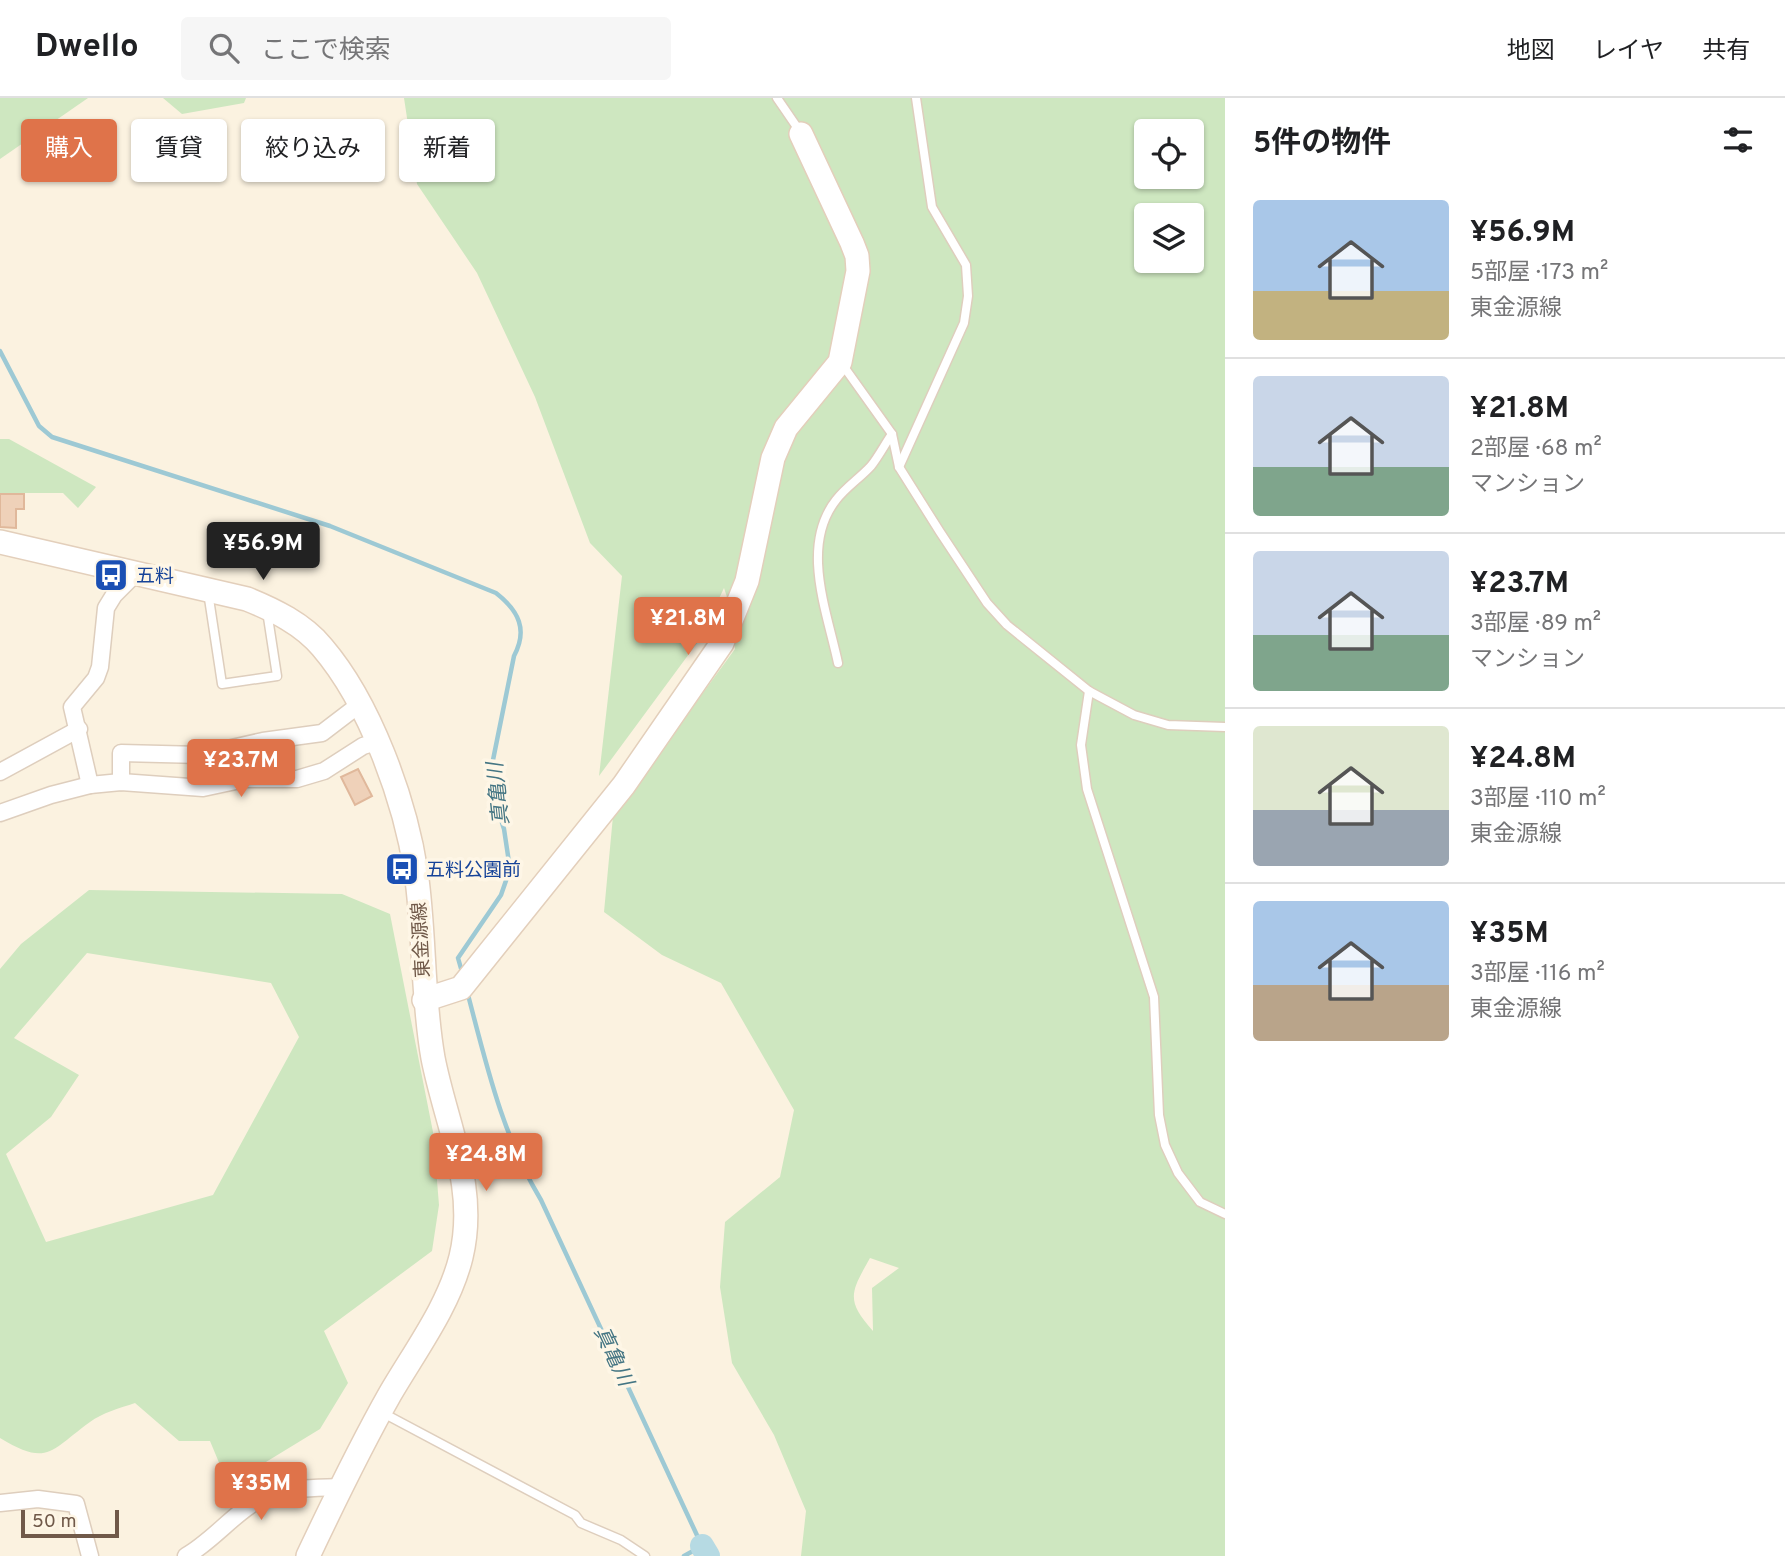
<!DOCTYPE html>
<html lang="ja">
<head>
<meta charset="utf-8">
<style>
	:root { --surface:#fff; --page:#f6f6f6; --text:#202124; --muted:#757577; --line:#e0e0e0; --accent:#df734a }
	body { margin:0; font-family:Overpass,"Noto Sans JP",sans-serif; background:var(--page); color:var(--text); height:100vh; display:flex; flex-direction:column; font-size:26px; white-space:nowrap }
	* { box-sizing:border-box; margin:0 }
	p { font-size:23px; color:var(--muted) }
	.icon { flex:none; width:38px; height:38px; fill:none; stroke:currentColor; stroke-width:2; stroke-linecap:round; stroke-linejoin:round }
	.map { position:relative; flex:1; overflow:hidden }
	.panel { display:flex; flex-direction:column; background:var(--surface); width:560px }
	.panel>* { flex:none }
	.hud { position:absolute; left:21px; top:21px; width:665px; height:63px; display:flex; gap:14px }
	.buttons { position:absolute; left:1134px; top:21px; display:grid; gap:14px }
	.buttons a { display:grid; place-items:center; width:70px; height:70px; border-radius:7px; background:var(--surface); box-shadow:0 2px 5px #0004; font-size:35px }
	.scale { position:absolute; left:21px; bottom:18px; width:98px; box-sizing:border-box; padding-left:7px; border:4px solid #705949; border-top:0; font-size:19px; line-height:24px; white-space:nowrap; color:#705949; -webkit-text-stroke:5px #fef6e6; paint-order:stroke }
	.price { position:absolute; translate:-50% -60px; padding:0 16px; border-radius:7px; background:var(--accent); color:#fff; font-size:23px; line-height:46px; filter:drop-shadow(0 2px 4px #0008) }
	.price::after { content:''; position:absolute; left:50%; top:42px; width:21px; height:16px; margin-left:-10px; background:inherit; clip-path:polygon(0 0,100% 0,50% 100%) }
	.price.current { background:#222; color:#fff }
	ul { padding:0; list-style:none }
	li { display:flex; align-items:center; gap:21px; height:175px; padding:0 28px }
	li+li { border-top:2px solid var(--line) }
	li span { display:grid; place-items:center; flex:none; width:196px; height:140px; border-radius:7px; color:#555 }
	li>.icon { margin-inline-start:auto }
	span .icon { width:84px; height:84px; fill:#fffc; stroke-width:1 }
	li b { font-size:30px }
	h2 { display:flex; justify-content:space-between; align-items:center; height:84px; padding:0 28px; font-size:30px }
	.tag { padding:0 24px; border-radius:7px; background:var(--surface); box-shadow:0 2px 5px #0004; font-size:24px; line-height:63px }
	.tag.current { background:var(--accent); color:#fff }
	header { display:flex; align-items:center; gap:42px; box-sizing:border-box; height:98px; padding:0 35px; background:var(--surface); border-bottom:2px solid var(--line) }
	header strong { font-size:33px }
	nav { display:flex; gap:38px; margin-inline-start:auto; font-size:24px }
	.search { width:490px; height:63px; background:var(--page); display:flex; align-items:center; gap:18px; box-sizing:border-box; padding:0 24px; border-radius:7px; color:var(--muted); font-size:26px }
	main { display:flex; flex:1; min-height:0 }
	.map>svg:first-child { display:block }
</style>
</head>
<body>
<header>
<strong>Dwello</strong>
<div class="search"><svg class="icon" aria-label="search" viewBox="0 0 24 24"><circle cx="10" cy="10" r="6"/><path d="M15 15l6 6"/></svg>ここで検索</div>
<nav><a>地図</a><a>レイヤ</a><a>共有</a></nav>
</header>
<main>
<div class="map">
<svg width="1225" height="1458" viewBox="0 0 1225 1458">
	<rect width="100%" height="100%" fill="#fbf2e0"/>
	<g fill="#cee7c0" fill-rule="evenodd">
		<polygon points="0,0 88,0 0,61"/>
		<polygon points="163,0 246,0 244,5 182,16"/>
		<path d="M404,0h821v1458h-424l5,-45 -32,-76 -42,-72 -12,-76 5,-65 55,-45 14,-67 -73,-127 -59,-28 -58,-43 9,-96 122,-167 -7,-49 -4,-12 -24,51 -101,137 23,-200 -32,-33 -55,-146 -58,-124 -60,-89zM1146,33h46v46h-46zM1146,117h46v46h-46zM870,1160l29,10 -27,20 1,43c-28,-31 -22,-39 -3,-73z"/>
		<polygon points="0,341 9,341 96,389 78,410 63,395 0,395"/>
		<path d="M89,792l253,4 48,20 43,218 6,73 -7,46 -108,80 24,52 -28,46 -59,36 -36,12 -15,-36h-31l-44,-38c-15,5 -33,10 -45,19 -40,29 -42,45 -90,16v-469l21,-25zM87,855l184,30 28,54 -86,158 -167,47 -40,-88 45,-37 28,-42 -65,-37z"/>
	</g>
	<g fill="none" stroke-linecap="round" stroke-linejoin="round">
		<g stroke="#9dc9d4" stroke-width="4.5">
			<path d="M0,253l39,75 13,11 278,89 166,67c23,18 32,37 18,63l-21,104 3,44 8,25 6,40 -9,26 -43,63 4,14"/>
			<path d="M467,893c19,72 35,144 74,209l161,346 -18,10"/>
		</g>
		<polyline stroke="#b6dae3" stroke-width="24" points="702,1448 708,1458"/>
	</g>
	<g fill="#efd1b9" stroke="#e0b89b" stroke-width="2">
		<polygon points="0,396 24,396 24,411 16,411 16,430 0,429"/>
		<polygon points="358,671 372,698 355,707 341,679"/>
	</g>
	<g fill="none" stroke-linecap="round" stroke-linejoin="round">
		<g stroke="#decebd" stroke-width="11">
			<g id="lane">
				<polyline points="777,0 801,35"/>
				<polyline points="842,266 892,336 899,369 940,434 987,505 1007,527 1089,593 1134,617 1168,627 1225,629"/>
				<polyline points="899,369 964,225 968,198 966,167 932,109 916,0"/>
				<polyline points="208,494 222,586 277,578 267,513"/>
				<path d="M838,565c-11,-52 -38,-117 -2,-163 10,-13 24,-22 35,-34 8,-10 14,-22 21,-32"/>
				<polyline points="1089,593 1081,647 1087,691 1154,899 1159,1017 1165,1047 1178,1075 1200,1104 1225,1116"/>
				<polyline points="383,1315 575,1417 581,1425 621,1442 645,1458"/>
			</g>
		</g>
		<g stroke="#decebd" stroke-width="19">
			<g id="street">
				<polyline points="0,674 79,631"/>
				<polyline points="121,684 121,655 201,657 263,643 322,635 360,606"/>
				<polyline points="90,687 72,609 96,580 100,569 106,510 114,497 138,473"/>
				<polyline points="0,715 51,697 90,687 121,684 203,690 245,681 297,681 324,673 363,648 376,644"/>
				<polyline points="0,1405 38,1401 76,1406 90,1458"/>
				<path d="M186,1458c29,-16 54,-51 84,-61 22,-8 47,-7 70,-8"/>
			</g>
		</g>
		<g stroke="#e3cfbb" stroke-width="26">
			<g id="secondary">
				<path d="M0,444l247,57c27,11 56,25 75,48 48,56 83,153 94,225 9,62 6,124 17,186 13,67 45,129 28,199 -12,49 -46,94 -71,137 -30,53 -56,107 -82,162"/>
				<polyline points="424,902 461,890 624,687 722,545 747,483 773,360 786,330 840,264 858,173 857,158 852,145 801,36"/>
			</g>
		</g>
		<use href="#lane" stroke="#fff" stroke-width="8"/>
		<use href="#street" stroke="#fff" stroke-width="16"/>
		<use href="#secondary" stroke="#fff" stroke-width="23"/>
	</g>
	<defs>
		<g id="bus-square" transform="scale(1.75)"><rect x="-9" y="-9" width="18" height="18" rx="4" fill="#1a4fb4" stroke="#fef6e6"/><path d="M-5-6H5V4H4V6H2V4H-2V6H-4V4H-5ZM-3.5-4V0h7V-4ZM-3.5 1.2v1.5H-2V1.2ZM2 1.2v1.5H3.5V1.2Z" fill="#fff"/></g>
	</defs>
	<g fill-rule="evenodd">
		<use href="#bus-square" x="111" y="477"/>
		<use href="#bus-square" x="402" y="771"/>
	</g>
	<g text-anchor="middle" stroke-width="7" stroke-linejoin="round" paint-order="stroke">
		<g font-size="19" fill="#164399" stroke="#fef6e6" text-anchor="start">
			<text x="136" y="484">五料</text>
			<text x="426" y="778">五料公園前</text>
		</g>
		<g font-size="19" fill="#705949" stroke="#fef6e6">
			<text transform="translate(420 842) rotate(-93)" y="7">東金源線</text>
		</g>
		<g font-size="21" font-style="italic" fill="#447583" stroke="#fef6e6">
			<text transform="translate(498 696) rotate(-96)" y="7">真亀川</text>
			<text transform="translate(614 1258) rotate(65)" y="7">真亀川</text>
		</g>
	</g>
</svg>
<div class="buttons">
<a><svg class="icon" aria-label="locate" viewBox="0 0 24 24"><circle cx="12" cy="12" r="6"/><path d="M12 2v4M12 18v4M2 12h4M18 12h4"/></svg></a>
<a><svg class="icon" aria-label="layers" viewBox="0 0 24 24"><path d="M12 4l9 5-9 5-9-5zM3 14l9 5 9-5"/></svg></a>
</div>
<div class="scale">50 m</div>
<b class="price current" style="left:263px;top:484px">¥56.9M</b>
<b class="price" style="left:688px;top:559px">¥21.8M</b>
<b class="price" style="left:241px;top:701px">¥23.7M</b>
<b class="price" style="left:486px;top:1095px">¥24.8M</b>
<b class="price" style="left:261px;top:1424px">¥35M</b>
<div class="hud">
<a class="tag current">購入</a>
<a class="tag">賃貸</a>
<a class="tag">絞り込み</a>
<a class="tag">新着</a>
</div>
</div>
<section class="panel">
<h2>5件の物件<svg class="icon" aria-label="filters" viewBox="0 0 24 24"><path d="M4 7h16M4 17h16"/><circle cx="9" cy="7" r="2"/><circle cx="15" cy="17" r="2"/></svg></h2>
<ul>
<li><span style="background:linear-gradient(#a9c7e8 65%,#c2b280 0)"><svg class="icon" aria-label="home" viewBox="0 0 24 24"><path d="M3 11l9-7 9 7M6 9v11h12V9"/></svg></span><div><b>¥56.9M</b><p>5部屋 · 173 m²</p><p>東金源線</p></div></li>
<li><span style="background:linear-gradient(#c9d6e8 65%,#7fa58c 0)"><svg class="icon" aria-label="home" viewBox="0 0 24 24"><path d="M3 11l9-7 9 7M6 9v11h12V9"/></svg></span><div><b>¥21.8M</b><p>2部屋 · 68 m²</p><p>マンション</p></div></li>
<li><span style="background:linear-gradient(#c9d6e8 60%,#7fa58c 0)"><svg class="icon" aria-label="home" viewBox="0 0 24 24"><path d="M3 11l9-7 9 7M6 9v11h12V9"/></svg></span><div><b>¥23.7M</b><p>3部屋 · 89 m²</p><p>マンション</p></div></li>
<li><span style="background:linear-gradient(#dfe7d0 60%,#9aa5b1 0)"><svg class="icon" aria-label="home" viewBox="0 0 24 24"><path d="M3 11l9-7 9 7M6 9v11h12V9"/></svg></span><div><b>¥24.8M</b><p>3部屋 · 110 m²</p><p>東金源線</p></div></li>
<li><span style="background:linear-gradient(#a9c7e8 60%,#b9a48a 0)"><svg class="icon" aria-label="home" viewBox="0 0 24 24"><path d="M3 11l9-7 9 7M6 9v11h12V9"/></svg></span><div><b>¥35M</b><p>3部屋 · 116 m²</p><p>東金源線</p></div></li>
</ul>
</section>
</main>
</body>
</html>
